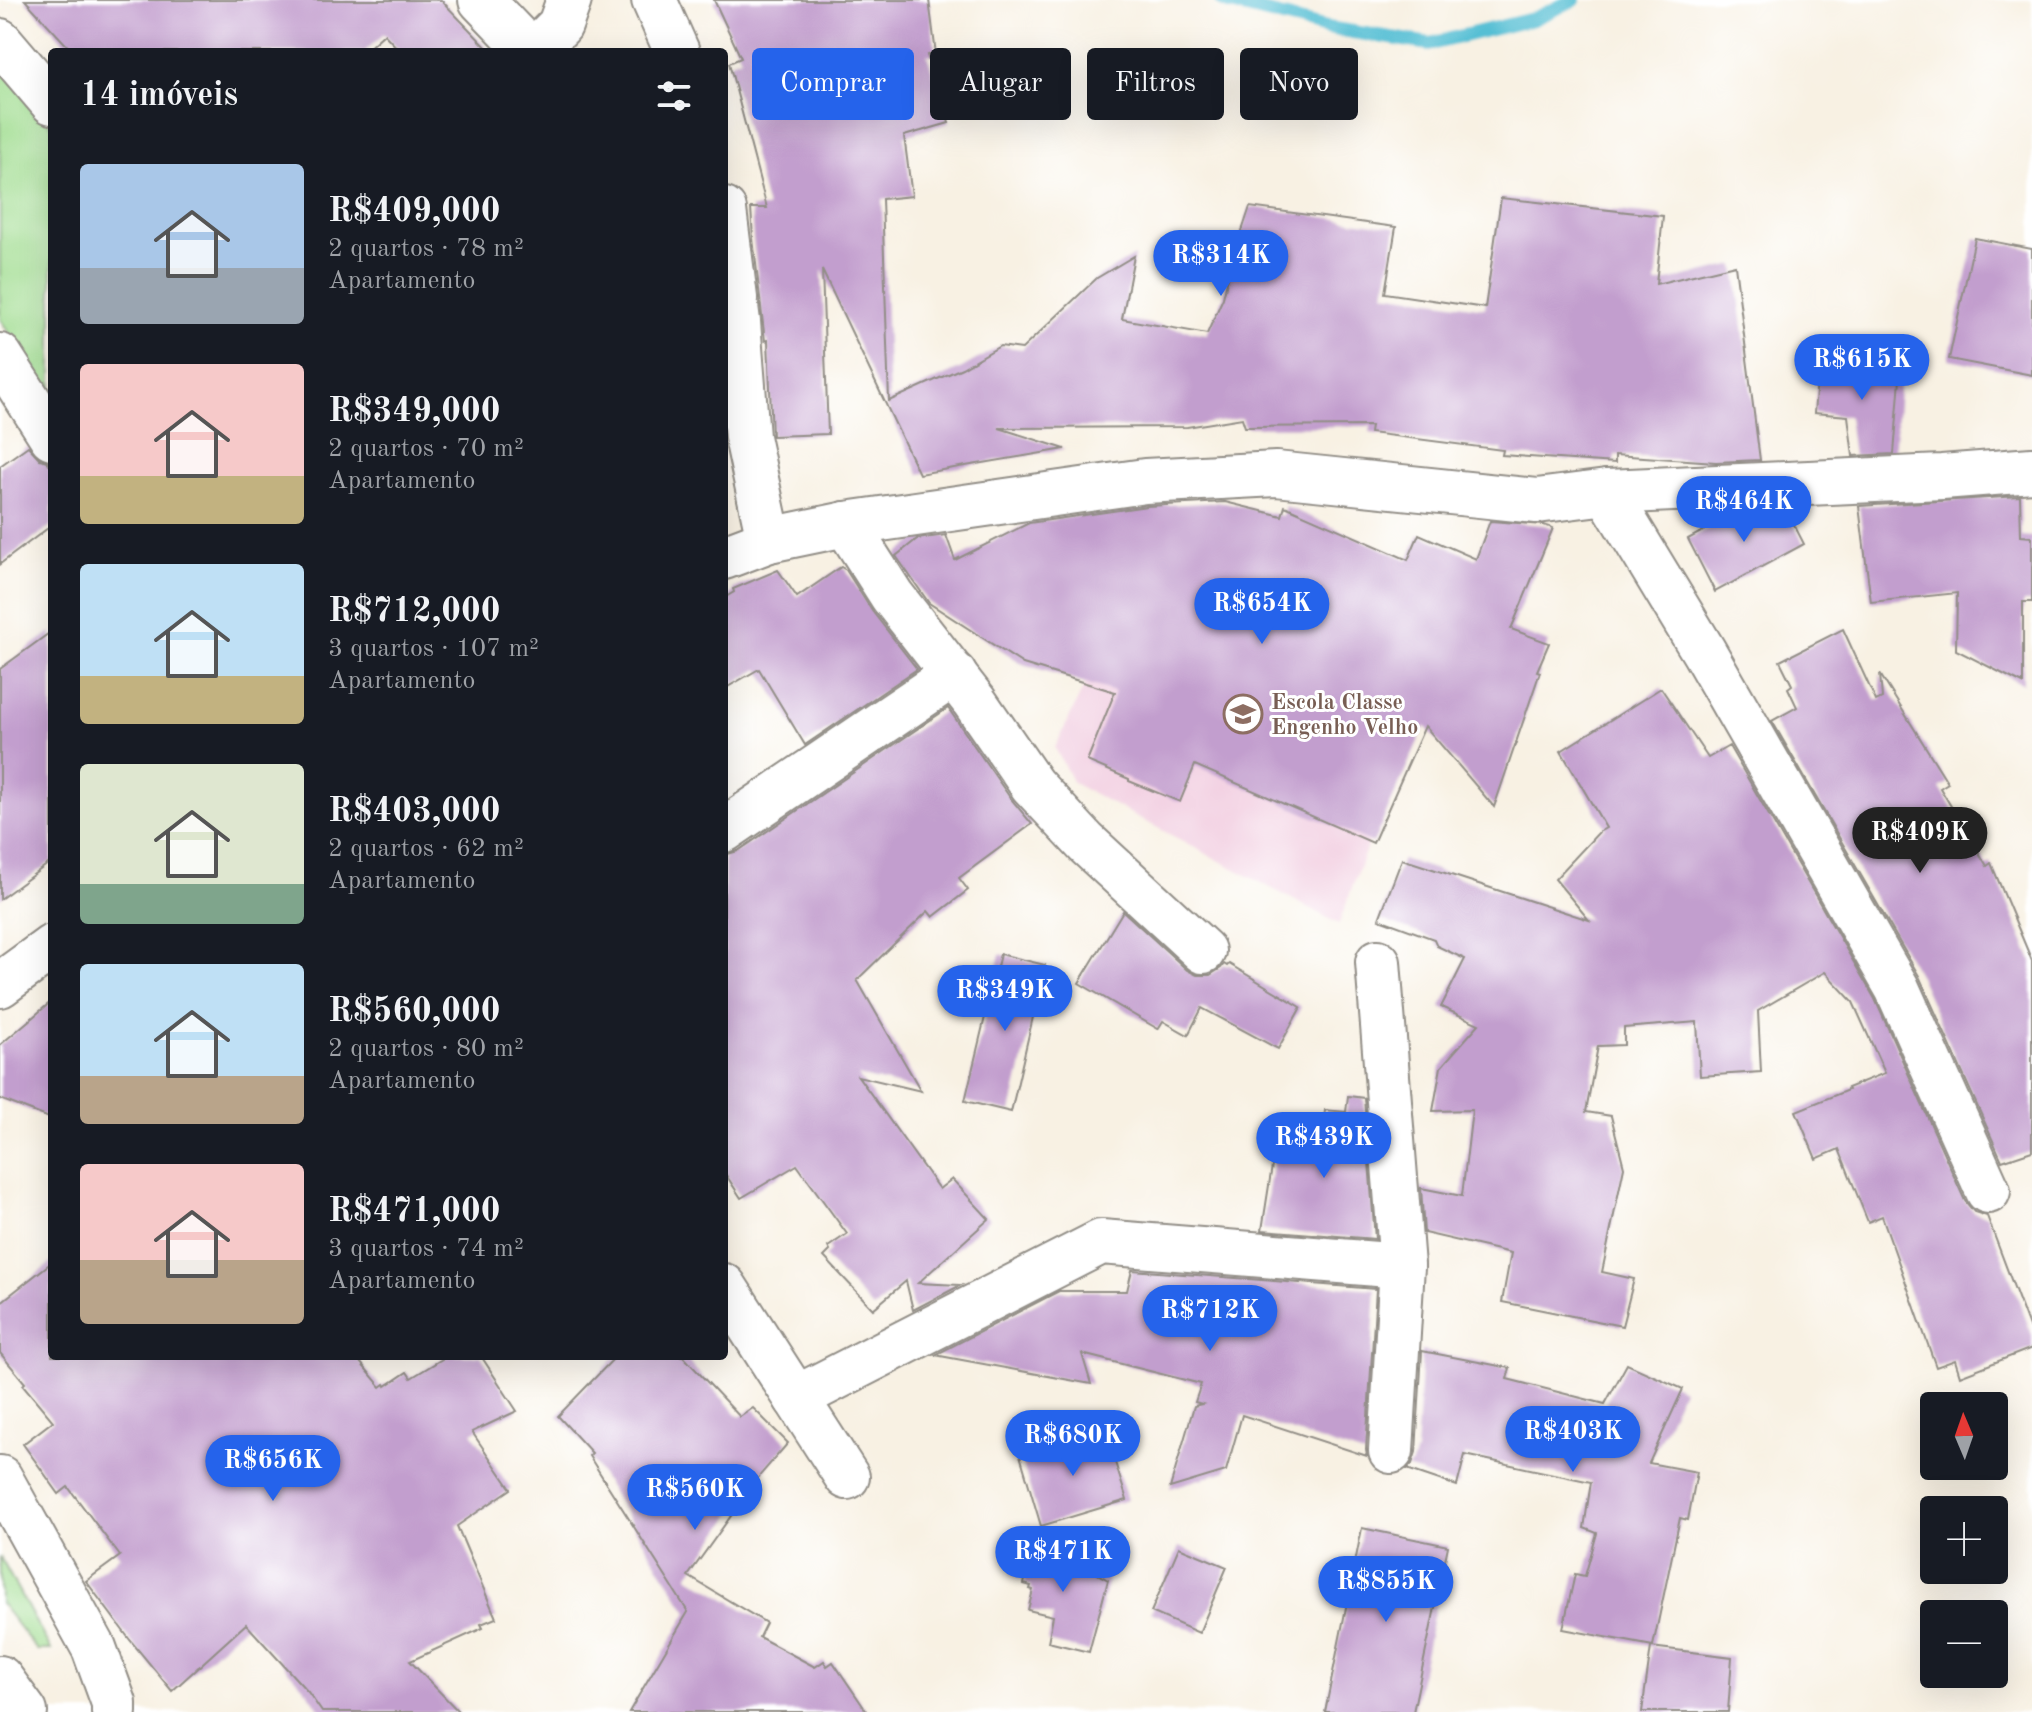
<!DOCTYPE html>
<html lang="pt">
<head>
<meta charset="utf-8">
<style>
	:root { --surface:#171b24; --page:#242831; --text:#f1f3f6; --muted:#9ea1a6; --accent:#2563eb }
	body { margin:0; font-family:"Old Standard TT",serif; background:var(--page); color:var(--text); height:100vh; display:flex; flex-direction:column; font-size:30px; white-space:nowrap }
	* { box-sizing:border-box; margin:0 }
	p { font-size:26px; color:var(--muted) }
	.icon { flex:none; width:44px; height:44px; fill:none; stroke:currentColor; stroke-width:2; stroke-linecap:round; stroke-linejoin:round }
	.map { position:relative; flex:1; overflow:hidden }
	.sheet { position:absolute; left:48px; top:48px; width:680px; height:1312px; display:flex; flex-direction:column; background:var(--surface); border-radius:8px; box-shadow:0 8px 32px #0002 }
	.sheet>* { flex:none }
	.banner { position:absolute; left:752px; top:48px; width:760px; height:72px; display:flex; gap:16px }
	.needle { width:52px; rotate:358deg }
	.fabs { position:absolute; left:1920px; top:1392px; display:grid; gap:16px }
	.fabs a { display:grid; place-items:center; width:88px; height:88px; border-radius:8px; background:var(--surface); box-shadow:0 8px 32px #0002; font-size:40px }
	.price { position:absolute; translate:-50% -68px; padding:0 18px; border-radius:28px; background:var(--accent); color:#fff; font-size:26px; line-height:52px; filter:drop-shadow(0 2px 4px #0008) }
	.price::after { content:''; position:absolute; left:50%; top:48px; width:24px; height:18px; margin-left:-12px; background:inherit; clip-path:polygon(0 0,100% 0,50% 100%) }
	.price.current { background:#222; color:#fff }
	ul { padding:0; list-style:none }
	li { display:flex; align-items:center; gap:24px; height:200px; padding:0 32px }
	li span { display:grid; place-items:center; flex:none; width:224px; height:160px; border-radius:8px; color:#555 }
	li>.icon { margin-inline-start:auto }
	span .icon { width:96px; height:96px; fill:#fffc; stroke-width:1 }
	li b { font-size:34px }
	h2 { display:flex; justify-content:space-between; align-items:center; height:96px; padding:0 32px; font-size:34px }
	.pill { padding:0 28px; border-radius:8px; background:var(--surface); box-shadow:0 8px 32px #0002; font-size:28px; line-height:72px }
	.pill.current { background:var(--accent); color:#fff }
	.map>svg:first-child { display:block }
</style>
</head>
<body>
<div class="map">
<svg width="2032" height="1712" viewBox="0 0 2032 1712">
	<rect width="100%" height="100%" fill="#fff"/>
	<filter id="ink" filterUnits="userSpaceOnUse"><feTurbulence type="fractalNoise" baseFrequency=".0125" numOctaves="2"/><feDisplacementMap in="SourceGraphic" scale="16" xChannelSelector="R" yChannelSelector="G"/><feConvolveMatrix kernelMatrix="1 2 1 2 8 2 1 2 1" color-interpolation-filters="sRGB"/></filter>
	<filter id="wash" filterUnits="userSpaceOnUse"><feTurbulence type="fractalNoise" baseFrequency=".006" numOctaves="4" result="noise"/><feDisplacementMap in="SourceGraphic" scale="32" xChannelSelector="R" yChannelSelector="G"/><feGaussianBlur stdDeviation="1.8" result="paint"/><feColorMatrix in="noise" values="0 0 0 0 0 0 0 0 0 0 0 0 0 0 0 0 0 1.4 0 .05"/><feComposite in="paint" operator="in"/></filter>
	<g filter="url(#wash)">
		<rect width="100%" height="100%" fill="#f8f1e3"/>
		<polygon fill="#f2cfe1" points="1145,558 1427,680 1339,924 1073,783 1055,748"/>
		<g fill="#a1dd91" stroke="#66845e" stroke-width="2">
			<polygon points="0,67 52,126 52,400 0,319"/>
			<polygon points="0,1557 51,1650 37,1650 0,1603"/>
		</g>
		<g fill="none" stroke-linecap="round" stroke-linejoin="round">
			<polyline stroke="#57bfd4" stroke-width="14" points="1222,0 1231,4 1327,28 1430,44 1533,19 1574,0"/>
		</g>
		<g id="blocks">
			<g fill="#c29ece">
				<polygon points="25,0 441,0 491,52 401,52 384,34 364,52 73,52"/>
				<polygon points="714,0 929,0 936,54 927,55 949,123 904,136 912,196 882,199 889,401 962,368 1000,346 1022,349 1097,278 1134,256 1122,319 1207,334 1223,298 1232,261 1250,207 1396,227 1385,293 1485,308 1501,198 1663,216 1656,284 1735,265 1760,460 1716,462 1615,455 1615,463 1502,455 1503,450 1370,433 1371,426 1245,427 1242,418 1187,427 999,428 1065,449 919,474 822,270 828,434 772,436 768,340 765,341 753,238 751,208 767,208 729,63 741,58"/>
				<polygon points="1975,238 2032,249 2032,375 1949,359"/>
				<polygon points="1819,361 1838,363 1838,361 1901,366 1894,454 1853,456 1848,416 1814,413"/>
				<polygon points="28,446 40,459 47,461 52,468 52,525 0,564 0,466"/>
				<polygon points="2020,496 2021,536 2032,537 2032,602 2023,602 2023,684 1956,650 1957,593 1871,602 1859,506"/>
				<polygon points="1225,502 1282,516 1285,506 1408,560 1419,534 1476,559 1490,521 1544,525 1553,528 1511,629 1549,643 1537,671 1540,672 1494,807 1425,726 1373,843 1195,765 1180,802 1129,781 1129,779 1087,761 1115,692 1023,664 929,603 896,556 917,539 946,535 955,560 1029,523 1147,506"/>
				<polygon points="1786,509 1804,544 1715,592 1688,539 1722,521 1721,512"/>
				<polygon points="841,567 846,570 872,611 917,669 805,745 759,669 724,689 724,598 734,592 733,589 778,570 797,597"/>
				<polygon points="1843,629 1876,701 1882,698 1880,674 1948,783 1940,788 1987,866 1991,863 2032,961 2032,1151 2002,1161 1919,976 1772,721 1797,707 1788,688 1792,685 1780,661"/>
				<polygon points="52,631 52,861 0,899 0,669"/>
				<polygon points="1661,688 1708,758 1729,746 1875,999 1965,1201 1974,1212 1987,1216 2032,1335 2032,1348 1960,1376 1955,1360 1936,1367 1882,1216 1868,1222 1839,1149 1816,1159 1796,1111 1848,1090 1847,1088 1885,1073 1853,1002 1825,972 1758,1011 1761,1072 1700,1076 1697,1022 1624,1028 1624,1045 1598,1046 1586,1112 1611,1116 1624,1167 1602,1272 1634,1279 1622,1326 1502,1302 1511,1253 1424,1233 1421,1188 1462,1196 1472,1110 1433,1111 1441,1067 1479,1024 1441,1007 1465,959 1437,946 1434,939 1379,919 1402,859 1589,920 1555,879 1599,832 1606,828 1561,751"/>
				<polygon points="948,708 1011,799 1032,824 959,878 968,890 933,917 928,911 857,980 921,1091 858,1076 939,1189 952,1179 989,1219 918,1283 961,1285 913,1310 906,1281 873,1309 824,1257 830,1251 828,1247 847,1234 797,1165 741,1198 724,1172 724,855 738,851"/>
				<polygon points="1123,911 1187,970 1197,975 1210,975 1221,968 1224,964 1227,966 1229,964 1301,1007 1278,1049 1202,1008 1188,1035 1163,1021 1158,1029 1079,983"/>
				<polygon points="1000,954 1045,965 1011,1112 965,1101"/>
				<polygon points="52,1001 52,1119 0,1099 0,1045"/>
				<polygon points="1348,1096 1364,1098 1375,1239 1262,1230 1277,1134 1322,1140 1325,1110 1346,1112"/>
				<polygon points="52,1262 52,1356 355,1356 381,1387 385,1384 386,1386 407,1372 411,1378 447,1356 481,1356 517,1411 472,1432 511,1489 457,1526 496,1618 481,1624 483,1628 410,1661 459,1712 322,1712 308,1692 246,1624 172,1691 130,1640 86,1581 120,1556 68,1487 59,1494 23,1444 53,1421 23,1385 25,1383 0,1353 0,1303"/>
				<polygon points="1132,1270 1376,1289 1366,1450 1367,1456 1242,1415 1226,1471 1170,1488 1194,1406 1202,1404 1195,1402 1201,1384 1082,1354 1091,1384 935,1355 1059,1291 1127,1291"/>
				<polygon points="1422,1351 1510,1368 1507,1379 1605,1404 1627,1364 1683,1389 1649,1463 1697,1472 1688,1520 1680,1518 1653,1646 1563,1629 1575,1574 1585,1576 1597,1533 1584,1528 1591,1482 1465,1455 1457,1486 1407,1469 1412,1464 1416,1452"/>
				<polygon points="616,1356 683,1356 740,1417 753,1408 788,1443 761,1474 688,1576 766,1623 759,1637 815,1667 824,1661 827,1666 833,1662 867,1712 629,1712 688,1612 589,1456 592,1453 558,1416"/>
				<polygon points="1105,1431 1127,1500 1041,1526 1020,1455"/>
				<polygon points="1362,1528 1448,1546 1413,1712 1325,1712"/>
				<polygon points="1033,1538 1108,1580 1089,1652 1048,1642 1053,1616 1028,1610 1033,1590 1030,1589 1031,1586 1024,1584 1025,1580 1011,1574"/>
				<polygon points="1179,1547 1227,1567 1199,1633 1151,1612"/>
				<polygon points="1651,1647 1732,1657 1728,1712 1642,1712"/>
			</g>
		</g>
	</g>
	<g filter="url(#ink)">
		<use href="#blocks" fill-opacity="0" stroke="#928e87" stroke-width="2"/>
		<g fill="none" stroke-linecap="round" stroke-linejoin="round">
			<g stroke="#928e87" stroke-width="48">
				<g id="minor">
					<polyline points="481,0 531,52"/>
					<polyline points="654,0 677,52"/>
					<polyline points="0,41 52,102"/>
					<polyline points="533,52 560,25 569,0"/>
					<polyline points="724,210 738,322 747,437 769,540"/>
					<polyline points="0,356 52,437"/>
					<polyline points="1607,492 1704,652 1897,988 1988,1191"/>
					<polyline points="846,524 892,596 974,701 1032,785 1086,843 1203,951"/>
					<polyline points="724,557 769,540 846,524 1145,481 1276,474 1537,501 1607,492 1942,477 2032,470"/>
					<polyline points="724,830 954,674"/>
					<polyline points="1378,962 1402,1266 1391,1451"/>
					<polyline points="0,985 52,947"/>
					<polyline points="724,1286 847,1477"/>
					<polyline points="796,1398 1101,1242 1402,1266"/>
					<polyline points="0,1478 94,1648 114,1703 114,1712"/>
				</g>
			</g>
			<g stroke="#928e87" stroke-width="48">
				<polyline id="major" points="0,1678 25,1712"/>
			</g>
			<use href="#minor" stroke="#fff" stroke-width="44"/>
			<use href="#major" stroke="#fff" stroke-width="44"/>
		</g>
	</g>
	<defs>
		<g id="school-ring" transform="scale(2)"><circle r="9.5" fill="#fff" stroke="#8d6e63" stroke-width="1.5"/><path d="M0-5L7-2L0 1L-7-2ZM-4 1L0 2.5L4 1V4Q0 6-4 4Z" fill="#8d6e63"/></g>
	</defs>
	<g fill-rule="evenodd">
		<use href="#school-ring" x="1243" y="714"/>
	</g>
	<g text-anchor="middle" stroke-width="6" stroke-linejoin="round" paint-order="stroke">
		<g font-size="22" font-weight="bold" fill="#785e54" stroke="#fff" text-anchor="start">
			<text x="1271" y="709">Escola Classe<tspan x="1271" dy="25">Engenho Velho</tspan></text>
		</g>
	</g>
</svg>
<div class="fabs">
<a><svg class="needle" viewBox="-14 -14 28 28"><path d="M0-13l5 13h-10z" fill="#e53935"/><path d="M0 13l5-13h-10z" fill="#9ea1a6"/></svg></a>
<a>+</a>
<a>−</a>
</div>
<b class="price" style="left:1221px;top:298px">R$314K</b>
<b class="price" style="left:1862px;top:402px">R$615K</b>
<b class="price" style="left:1744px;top:544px">R$464K</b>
<b class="price" style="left:1262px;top:646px">R$654K</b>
<b class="price current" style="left:1920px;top:875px">R$409K</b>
<b class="price" style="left:1005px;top:1033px">R$349K</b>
<b class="price" style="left:1324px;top:1180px">R$439K</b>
<b class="price" style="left:1210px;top:1353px">R$712K</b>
<b class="price" style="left:1573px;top:1474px">R$403K</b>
<b class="price" style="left:1073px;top:1478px">R$680K</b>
<b class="price" style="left:273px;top:1503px">R$656K</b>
<b class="price" style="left:695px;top:1532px">R$560K</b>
<b class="price" style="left:1063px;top:1594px">R$471K</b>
<b class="price" style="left:1386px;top:1624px">R$855K</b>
<div class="banner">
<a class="pill current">Comprar</a>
<a class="pill">Alugar</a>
<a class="pill">Filtros</a>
<a class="pill">Novo</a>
</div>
<section class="sheet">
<h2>14 imóveis<svg class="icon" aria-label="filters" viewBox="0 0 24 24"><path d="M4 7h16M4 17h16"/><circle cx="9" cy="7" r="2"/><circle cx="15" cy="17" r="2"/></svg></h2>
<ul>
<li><span style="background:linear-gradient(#a9c7e8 65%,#9aa5b1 0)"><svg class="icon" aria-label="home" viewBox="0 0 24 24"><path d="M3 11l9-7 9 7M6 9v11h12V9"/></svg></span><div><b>R$409,000</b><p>2 quartos · 78 m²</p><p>Apartamento</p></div></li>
<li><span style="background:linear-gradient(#f6c9c9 70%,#c2b280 0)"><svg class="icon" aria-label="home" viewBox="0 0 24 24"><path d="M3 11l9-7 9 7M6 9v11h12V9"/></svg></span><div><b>R$349,000</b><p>2 quartos · 70 m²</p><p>Apartamento</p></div></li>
<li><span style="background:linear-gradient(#bfe0f5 70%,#c2b280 0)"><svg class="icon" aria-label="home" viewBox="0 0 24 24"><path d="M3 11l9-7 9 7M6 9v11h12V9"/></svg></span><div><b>R$712,000</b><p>3 quartos · 107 m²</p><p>Apartamento</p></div></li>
<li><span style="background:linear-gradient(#dfe7d0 75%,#7fa58c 0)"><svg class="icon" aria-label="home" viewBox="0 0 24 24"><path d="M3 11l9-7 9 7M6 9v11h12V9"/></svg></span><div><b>R$403,000</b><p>2 quartos · 62 m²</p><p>Apartamento</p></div></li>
<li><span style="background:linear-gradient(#bfe0f5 70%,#b9a48a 0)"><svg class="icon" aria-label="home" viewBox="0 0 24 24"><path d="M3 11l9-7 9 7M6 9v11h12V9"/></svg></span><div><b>R$560,000</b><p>2 quartos · 80 m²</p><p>Apartamento</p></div></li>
<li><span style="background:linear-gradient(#f6c9c9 60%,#b9a48a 0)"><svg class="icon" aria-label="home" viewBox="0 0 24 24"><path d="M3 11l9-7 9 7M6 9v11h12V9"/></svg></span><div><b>R$471,000</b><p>3 quartos · 74 m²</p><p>Apartamento</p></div></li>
</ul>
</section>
</div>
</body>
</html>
